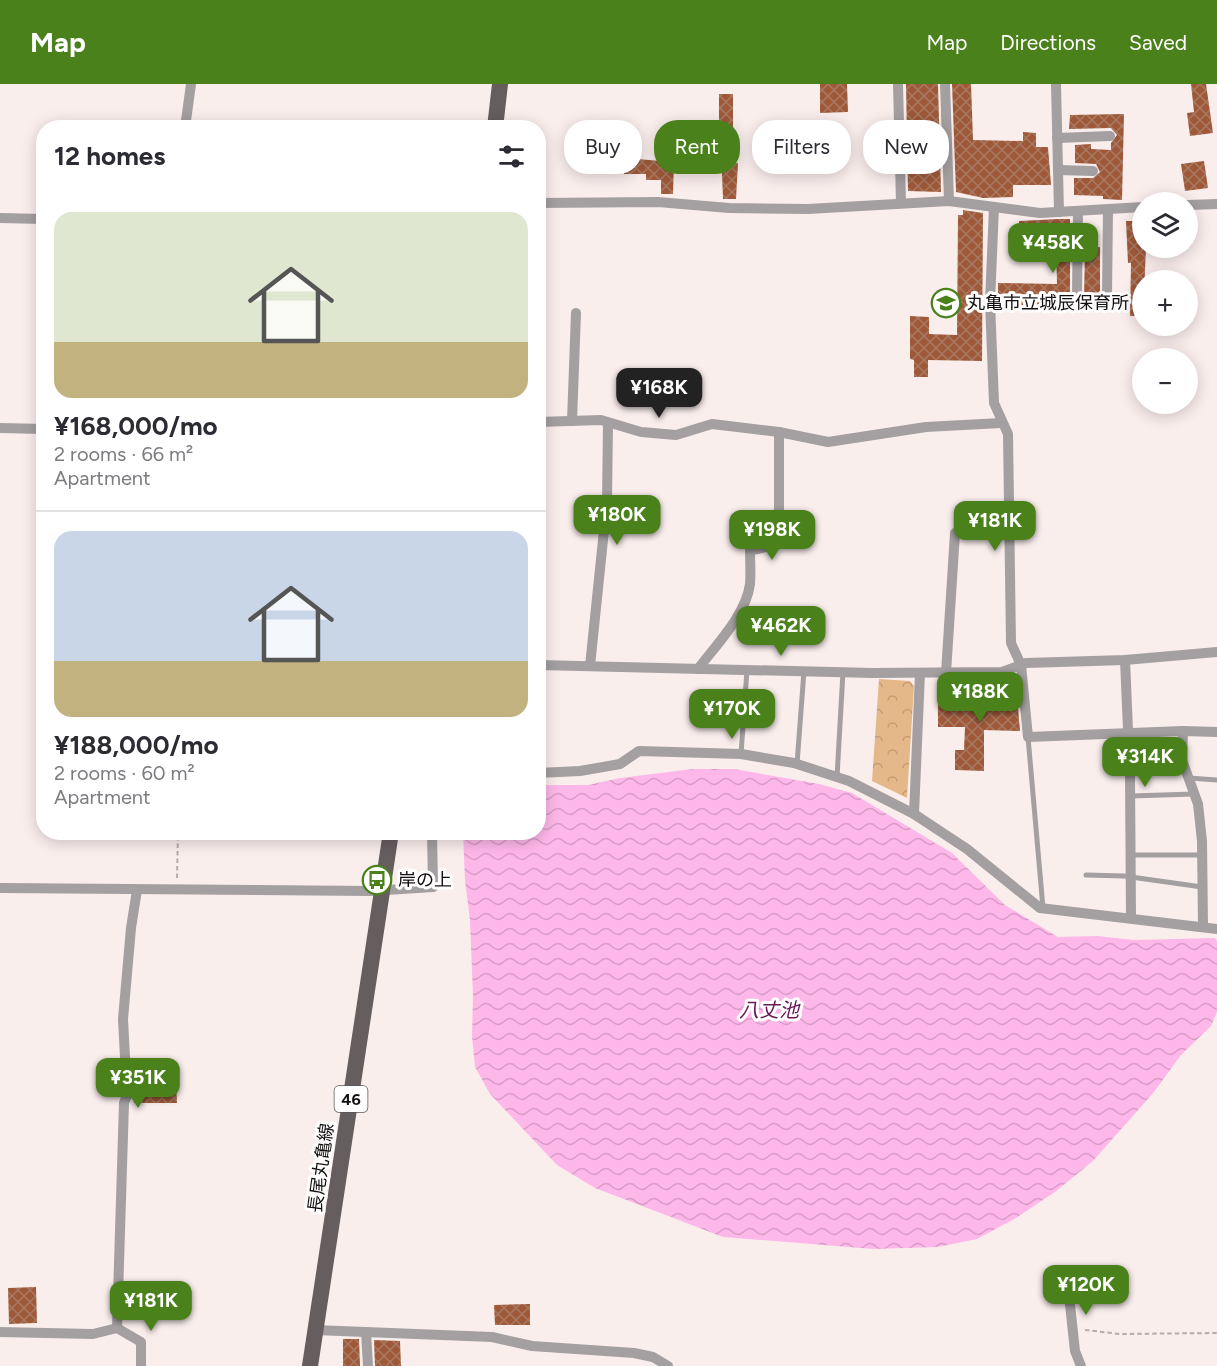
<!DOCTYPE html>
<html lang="en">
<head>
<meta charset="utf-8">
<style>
	:root { --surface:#fff; --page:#f7f7f7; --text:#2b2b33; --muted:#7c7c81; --line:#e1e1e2; --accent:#4a811a }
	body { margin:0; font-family:Figtree,"Noto Sans JP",sans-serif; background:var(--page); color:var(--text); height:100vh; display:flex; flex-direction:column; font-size:22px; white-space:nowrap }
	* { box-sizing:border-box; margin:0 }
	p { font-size:20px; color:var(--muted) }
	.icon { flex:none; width:33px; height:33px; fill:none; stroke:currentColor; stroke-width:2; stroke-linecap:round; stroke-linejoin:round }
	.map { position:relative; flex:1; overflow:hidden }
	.sheet { position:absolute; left:36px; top:36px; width:510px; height:720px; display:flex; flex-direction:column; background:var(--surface); border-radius:24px; box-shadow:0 3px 15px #0003 }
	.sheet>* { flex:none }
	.guide { position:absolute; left:564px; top:36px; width:562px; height:54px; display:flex; gap:12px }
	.buttons { position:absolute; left:1132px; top:108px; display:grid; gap:12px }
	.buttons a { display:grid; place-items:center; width:66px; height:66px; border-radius:50%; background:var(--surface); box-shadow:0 3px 15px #0003; font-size:30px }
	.price { position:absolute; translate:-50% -51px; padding:0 14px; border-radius:12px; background:var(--accent); color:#fff; font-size:20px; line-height:39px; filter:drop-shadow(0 2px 3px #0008) }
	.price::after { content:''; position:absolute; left:50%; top:36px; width:18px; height:14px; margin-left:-9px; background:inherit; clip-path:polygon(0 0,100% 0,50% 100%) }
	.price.current { background:#222; color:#fff }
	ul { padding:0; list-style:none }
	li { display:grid; align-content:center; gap:12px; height:318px; padding:0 18px }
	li+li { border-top:2px solid var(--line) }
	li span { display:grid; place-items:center; height:186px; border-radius:18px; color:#555 }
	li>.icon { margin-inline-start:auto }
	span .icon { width:108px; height:108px; fill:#fffc; stroke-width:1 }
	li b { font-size:26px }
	h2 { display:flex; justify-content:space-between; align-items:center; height:72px; padding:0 18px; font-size:26px }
	.chip { padding:0 21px; border-radius:24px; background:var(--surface); box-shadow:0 3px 15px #0003; font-size:21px; line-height:54px }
	.chip.current { background:var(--accent); color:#fff }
	header { display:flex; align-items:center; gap:36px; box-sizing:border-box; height:84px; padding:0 30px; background:var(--accent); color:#fff }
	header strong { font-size:28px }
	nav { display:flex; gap:33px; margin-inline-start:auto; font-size:21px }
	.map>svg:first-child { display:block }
</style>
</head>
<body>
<header>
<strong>Map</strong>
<nav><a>Map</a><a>Directions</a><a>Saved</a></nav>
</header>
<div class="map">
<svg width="1217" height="1282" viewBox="0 0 1217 1282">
	<defs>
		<pattern id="park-crowns" width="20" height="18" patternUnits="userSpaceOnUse" patternTransform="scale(1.5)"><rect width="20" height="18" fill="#e5b889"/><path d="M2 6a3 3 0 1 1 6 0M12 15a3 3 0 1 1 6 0" fill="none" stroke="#c49d75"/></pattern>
		<pattern id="water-waves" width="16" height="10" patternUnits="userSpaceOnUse" patternTransform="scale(1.5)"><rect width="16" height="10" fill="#feb7e9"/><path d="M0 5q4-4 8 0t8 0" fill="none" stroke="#d99cc7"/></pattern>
		<pattern id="building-cross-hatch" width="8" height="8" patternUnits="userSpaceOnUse" patternTransform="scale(1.5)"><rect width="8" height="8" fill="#9f5938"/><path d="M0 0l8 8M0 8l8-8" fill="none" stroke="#a87a64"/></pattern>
	</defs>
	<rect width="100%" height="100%" fill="#faeeed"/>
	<polygon fill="url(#park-crowns)" points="879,595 910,597 914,602 907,714 872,697"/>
	<polygon fill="url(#water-waves)" points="693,685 734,685 819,700 852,709 952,769 1005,821 1058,853 1097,852 1134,856 1215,854 1217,857 1217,928 1211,942 1181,971 1154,1008 1093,1077 1055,1108 1016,1134 977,1155 938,1163 873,1165 723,1153 595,1104 557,1081 490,1010 475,983 472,952 473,912 470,836 465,796 463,749 538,748 539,701 588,701 620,694"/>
	<g fill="url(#building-cross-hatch)">
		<polygon points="820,0 847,0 848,28 820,29"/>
		<polygon points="906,0 938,0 941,108 908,107"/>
		<polygon points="952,0 971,0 973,56 1023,57 1023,48 1036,49 1036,63 1048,63 1051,101 1013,101 1013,113 983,114 956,108"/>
		<polygon points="1191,0 1206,0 1213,49 1190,52 1187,29 1194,28"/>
		<polygon points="719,10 733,10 733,79 738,79 736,115 723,115 721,65 713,65 713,36 719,36"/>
		<polygon points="1124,30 1122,116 1103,115 1103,112 1074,111 1074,94 1093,94 1100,88 1096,80 1075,79 1075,61 1091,60 1091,65 1111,66 1111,59 1117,51 1111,44 1069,45 1070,31"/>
		<polygon points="624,74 674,78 673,110 661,110 661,96 646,96 646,90 624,90"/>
		<polygon points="1204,77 1208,104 1185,107 1181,80"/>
		<polygon points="963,126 983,129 982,277 928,276 928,293 914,293 914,276 910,275 910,232 929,233 929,250 957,251 958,131 963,131"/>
		<polygon points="1058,135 1070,135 1070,213 1074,220 1080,220 1084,214 1085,163 1100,163 1100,228 998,226 998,199 1057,200 1056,159 1019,158 1019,137"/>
		<polygon points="1126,137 1143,137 1143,164 1146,164 1143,232 1130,232 1131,179 1128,179"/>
		<polygon points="995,598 1015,598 1015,624 1018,624 1020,647 984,646 984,687 955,686 955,666 964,666 965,643 938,643 938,616 994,618"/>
		<polygon points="134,994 146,994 146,998 176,997 177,1019 134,1019"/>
		<polygon points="36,1203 37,1239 9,1240 8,1204"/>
		<polygon points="530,1220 530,1241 495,1241 494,1221"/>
		<polygon points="343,1255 359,1255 360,1282 343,1282"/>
		<polygon points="374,1256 400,1257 401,1282 375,1282"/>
	</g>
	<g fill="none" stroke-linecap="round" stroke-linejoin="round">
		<g stroke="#b5abaa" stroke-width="2" stroke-dasharray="4.5 3" stroke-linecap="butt">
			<polyline points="177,794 178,748"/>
			<polyline points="1085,1246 1120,1250 1217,1249"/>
		</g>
		<g stroke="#a49fa1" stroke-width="5">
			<polyline points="1028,653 1043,824"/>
			<polyline points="741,670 747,586"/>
			<polyline points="797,680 804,587"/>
			<polyline points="1130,681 1182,678"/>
			<polyline points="837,693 843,588"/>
			<polyline points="1189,694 1217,696"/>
			<polyline points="1131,712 1194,710"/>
			<polyline points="1131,771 1202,771"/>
			<polyline points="1086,791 1124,792 1202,803"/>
		</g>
		<g stroke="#a49fa1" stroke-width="10">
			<polyline points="898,0 901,119"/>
			<polyline points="945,0 949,117"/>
			<polyline points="1056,0 1059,128"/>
			<polyline points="185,44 191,0"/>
			<polyline points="1057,54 1110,52"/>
			<polyline points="1058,86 1093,87"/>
			<polyline points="538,119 658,118 729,124 808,125 949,117 1040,129 1143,123"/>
			<polyline points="1188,121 1217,120"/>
			<polyline points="994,123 990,218 994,319 1008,350 1011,559 1021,581 1028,653 1183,647 1217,648"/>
			<polyline points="0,134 44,135"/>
			<polyline points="1077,213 1078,127"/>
			<polyline points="1107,213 1108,125"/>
			<polyline points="572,337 576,229"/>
			<polyline points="538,338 601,336 641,348 676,351 712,340 779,348 828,358 926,343 1001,339"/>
			<polyline points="0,344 44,345"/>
			<polyline points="1125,576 1130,692 1131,833"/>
			<polyline points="538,581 873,589 1002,588 1026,579 1125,576 1217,568"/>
			<polyline points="590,582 607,417 608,339"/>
			<path d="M698,585c18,-24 48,-54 52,-85 1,-11 0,-23 0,-34 16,-2 23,-3 29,-17v-101"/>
			<polyline points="946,589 955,449 1010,451"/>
			<polyline points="1183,647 1182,676 1198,720 1202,757 1203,842"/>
			<polyline points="538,689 580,687 620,680 639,667 741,670 794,679 849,697 914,730 967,765 1040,824 1217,845"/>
			<polyline points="914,730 920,589"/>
			<polyline points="0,804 371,807 433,803 432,748"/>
			<polyline points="1067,1193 1075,1267 1081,1282"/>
			<polyline points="117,1244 124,1019 127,1011 123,935 131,844 137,806"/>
			<polyline points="315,1246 492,1253 532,1262 634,1269 653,1273 668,1282"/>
			<polyline points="0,1248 93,1250 117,1244 141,1258 141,1282"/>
			<polyline points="366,1248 368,1282"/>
		</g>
		<g stroke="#665d5f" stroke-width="16">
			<polyline points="495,44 500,0"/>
			<polyline points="310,1282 391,748"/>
		</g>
	</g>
	<defs>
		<g id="school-ring" transform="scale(1.5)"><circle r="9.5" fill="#fefefe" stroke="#4a811a" stroke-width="1.5"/><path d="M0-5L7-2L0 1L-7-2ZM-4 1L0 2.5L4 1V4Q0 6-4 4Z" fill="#4a811a"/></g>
		<g id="bus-ring" transform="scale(1.5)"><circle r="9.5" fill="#fefefe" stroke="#4a811a" stroke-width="1.5"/><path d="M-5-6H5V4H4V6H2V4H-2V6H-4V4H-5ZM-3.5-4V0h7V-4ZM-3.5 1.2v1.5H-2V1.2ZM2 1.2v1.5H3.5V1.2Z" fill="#4a811a"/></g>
	</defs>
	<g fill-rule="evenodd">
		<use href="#school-ring" x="946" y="219"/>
		<use href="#bus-ring" x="377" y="796"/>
	</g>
	<g text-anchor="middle" stroke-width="6" stroke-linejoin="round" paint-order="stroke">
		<rect fill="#fefefe" stroke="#5a5757" stroke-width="1.5" x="334.5" y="1002" width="33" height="26" rx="4.5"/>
		<g font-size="16" font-weight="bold" fill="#130f0f">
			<text x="351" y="1021">46</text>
		</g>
		<g font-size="18" fill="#130f0f" stroke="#fefefe" text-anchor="start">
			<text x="967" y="225">丸亀市立城辰保育所</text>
			<text x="398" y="802">岸の上</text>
		</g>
		<g font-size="18" fill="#130f0f" stroke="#fefefe">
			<text transform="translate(321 1084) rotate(-82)" y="6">長尾丸亀線</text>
		</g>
		<g font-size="20" font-style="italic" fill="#681857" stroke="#fefefe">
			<text x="769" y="933">八丈池</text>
		</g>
	</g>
</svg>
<div class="buttons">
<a><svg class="icon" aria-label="layers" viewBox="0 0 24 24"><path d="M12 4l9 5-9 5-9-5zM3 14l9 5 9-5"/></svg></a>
<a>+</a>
<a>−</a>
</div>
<b class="price" style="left:1053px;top:190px">¥458K</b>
<b class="price current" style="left:659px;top:335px">¥168K</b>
<b class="price" style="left:617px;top:462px">¥180K</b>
<b class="price" style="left:995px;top:468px">¥181K</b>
<b class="price" style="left:772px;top:477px">¥198K</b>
<b class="price" style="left:781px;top:573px">¥462K</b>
<b class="price" style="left:980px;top:639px">¥188K</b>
<b class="price" style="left:732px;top:656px">¥170K</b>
<b class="price" style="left:1145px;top:704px">¥314K</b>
<b class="price" style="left:138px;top:1025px">¥351K</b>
<b class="price" style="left:1086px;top:1232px">¥120K</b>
<b class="price" style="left:151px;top:1248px">¥181K</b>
<div class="guide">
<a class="chip">Buy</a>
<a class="chip current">Rent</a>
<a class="chip">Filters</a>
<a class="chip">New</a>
</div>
<section class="sheet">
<h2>12 homes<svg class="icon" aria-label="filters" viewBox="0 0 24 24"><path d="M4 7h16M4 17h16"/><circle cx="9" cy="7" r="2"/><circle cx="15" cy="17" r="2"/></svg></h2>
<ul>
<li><span style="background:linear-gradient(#dfe7d0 70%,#c2b280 0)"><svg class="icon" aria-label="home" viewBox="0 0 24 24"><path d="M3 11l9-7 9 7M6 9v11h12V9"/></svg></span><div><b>¥168,000/mo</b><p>2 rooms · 66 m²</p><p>Apartment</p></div></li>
<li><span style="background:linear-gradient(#c9d6e8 70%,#c2b280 0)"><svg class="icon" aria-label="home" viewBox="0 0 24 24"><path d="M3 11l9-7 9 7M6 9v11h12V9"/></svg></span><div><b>¥188,000/mo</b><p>2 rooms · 60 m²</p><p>Apartment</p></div></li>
</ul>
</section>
</div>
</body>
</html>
